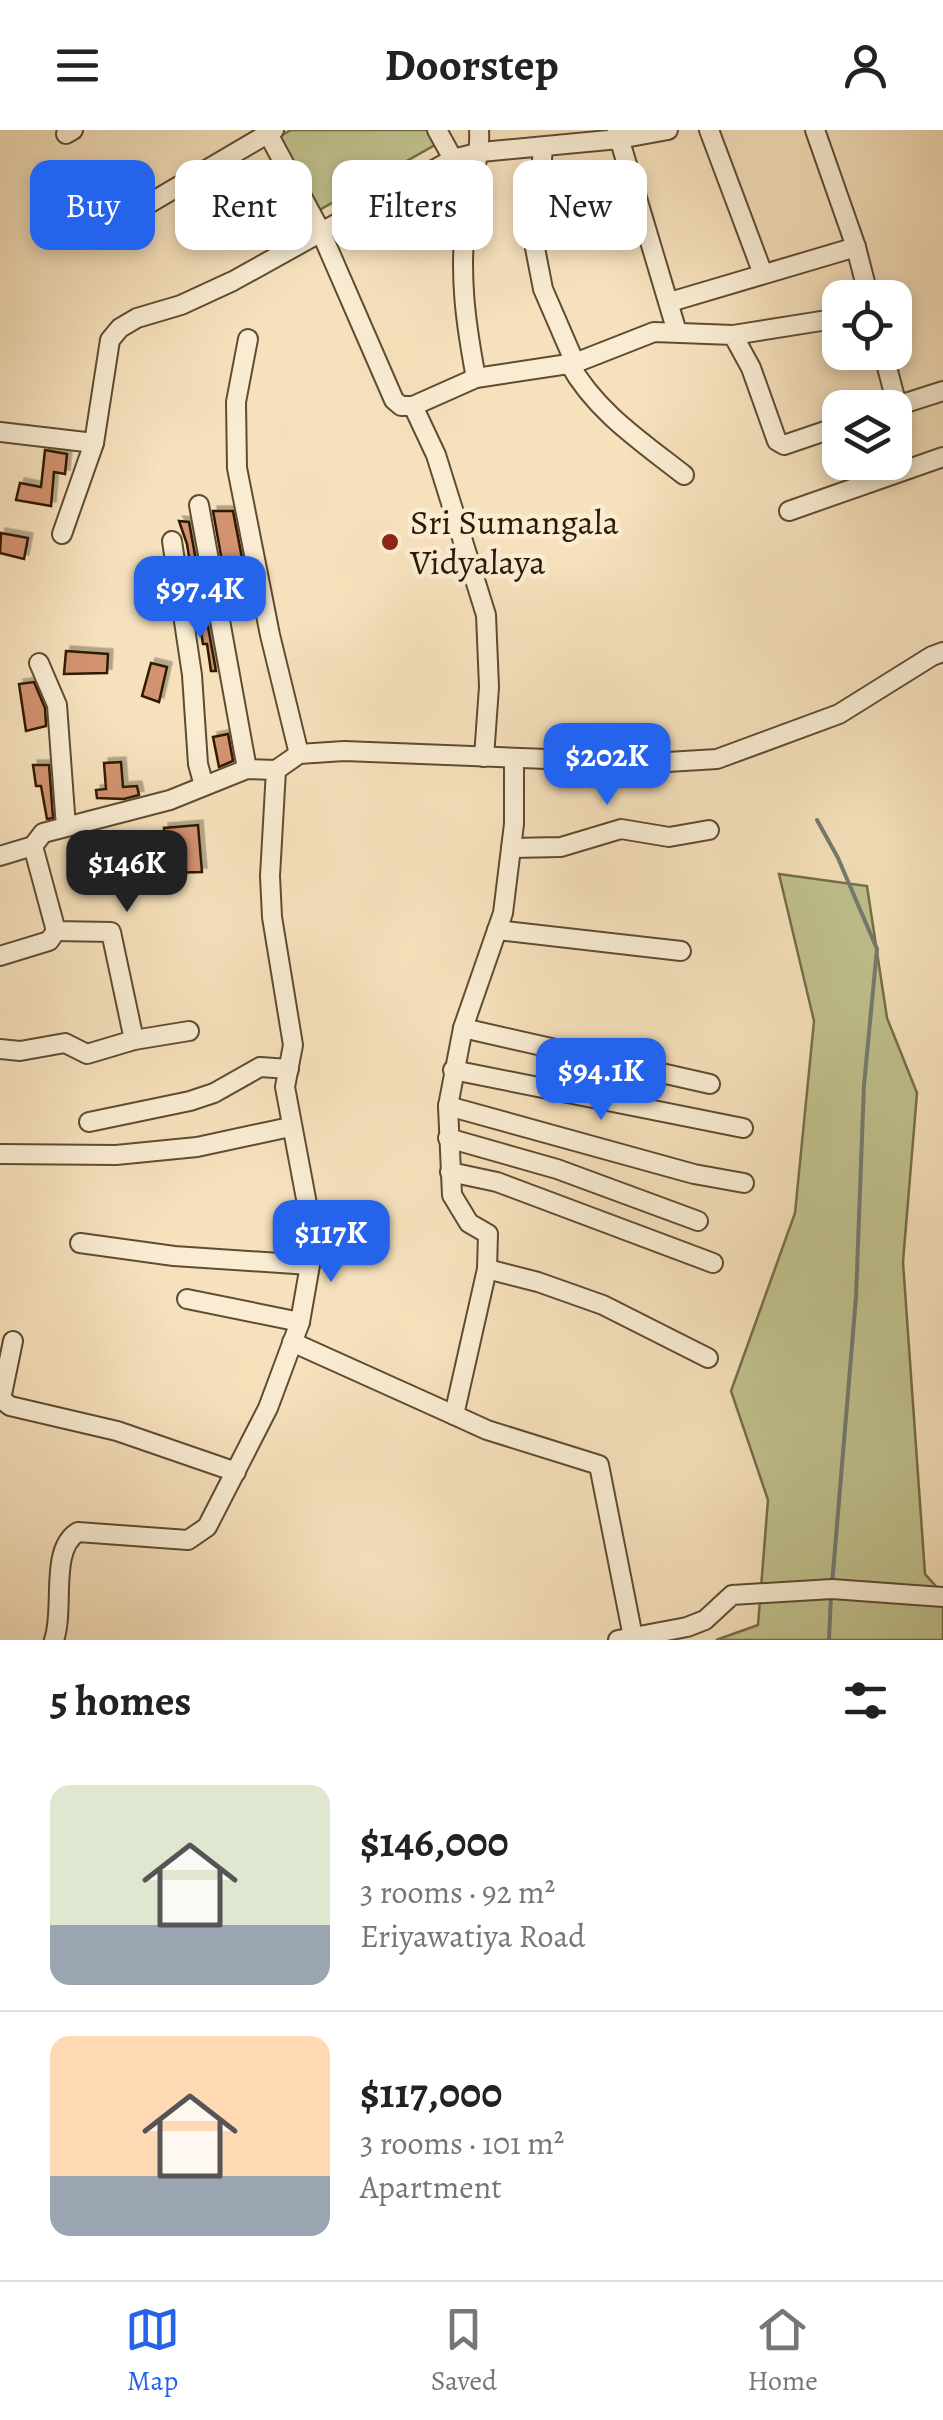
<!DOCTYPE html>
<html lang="en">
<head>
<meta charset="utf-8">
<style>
	:root { --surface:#fff; --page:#f6f6f6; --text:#222; --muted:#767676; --line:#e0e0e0; --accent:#2563eb }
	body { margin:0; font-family:Alegreya,serif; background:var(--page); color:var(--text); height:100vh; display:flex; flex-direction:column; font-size:38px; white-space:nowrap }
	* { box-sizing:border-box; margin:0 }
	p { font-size:32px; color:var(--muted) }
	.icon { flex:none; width:55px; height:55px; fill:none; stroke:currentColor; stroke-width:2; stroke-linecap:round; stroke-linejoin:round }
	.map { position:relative; height:1510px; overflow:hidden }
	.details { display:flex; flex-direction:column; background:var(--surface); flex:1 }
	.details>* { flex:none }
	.top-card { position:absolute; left:30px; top:30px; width:885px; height:90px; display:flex; gap:20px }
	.buttons { position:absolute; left:822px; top:150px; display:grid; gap:20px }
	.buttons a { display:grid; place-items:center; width:90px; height:90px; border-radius:20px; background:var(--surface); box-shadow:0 5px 15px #0003; font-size:50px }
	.price { position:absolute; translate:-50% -85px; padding:0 22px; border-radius:20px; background:var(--accent); color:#fff; font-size:32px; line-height:65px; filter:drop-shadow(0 2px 5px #0008) }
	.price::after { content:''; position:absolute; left:50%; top:60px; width:30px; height:22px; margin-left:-15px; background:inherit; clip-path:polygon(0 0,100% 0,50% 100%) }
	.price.selected { background:#222; color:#fff }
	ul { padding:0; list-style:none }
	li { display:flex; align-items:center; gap:30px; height:250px; padding:0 50px }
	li+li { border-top:2px solid var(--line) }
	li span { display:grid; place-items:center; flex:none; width:280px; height:200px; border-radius:20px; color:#555 }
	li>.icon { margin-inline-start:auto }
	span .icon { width:120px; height:120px; fill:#fffc; stroke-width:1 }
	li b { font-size:42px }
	h2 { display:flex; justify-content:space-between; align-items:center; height:120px; padding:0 50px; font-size:42px }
	.chip { padding:0 35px; border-radius:20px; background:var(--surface); box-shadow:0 5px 15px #0003; font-size:35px; line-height:90px }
	.chip.selected { background:var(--accent); color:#fff }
	header { display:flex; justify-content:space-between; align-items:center; height:130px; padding:0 50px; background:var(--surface); font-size:45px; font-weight:700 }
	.tabs { display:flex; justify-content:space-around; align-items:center; height:140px; border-top:2px solid var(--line); background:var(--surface); font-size:28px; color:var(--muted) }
	.tabs a { display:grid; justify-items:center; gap:5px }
	.tabs .selected { color:var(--accent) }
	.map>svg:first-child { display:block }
</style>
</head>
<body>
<header><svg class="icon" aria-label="menu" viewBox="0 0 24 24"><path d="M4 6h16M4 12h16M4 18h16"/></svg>Doorstep<svg class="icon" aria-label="person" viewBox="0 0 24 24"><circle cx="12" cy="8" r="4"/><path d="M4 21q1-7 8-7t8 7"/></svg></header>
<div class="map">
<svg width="943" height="1510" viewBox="0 0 943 1510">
	<defs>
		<filter id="shadow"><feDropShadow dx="4.5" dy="-4.5" stdDeviation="0" flood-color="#0004"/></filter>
	</defs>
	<rect width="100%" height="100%" fill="#f6e1bc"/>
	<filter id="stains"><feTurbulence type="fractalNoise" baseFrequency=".002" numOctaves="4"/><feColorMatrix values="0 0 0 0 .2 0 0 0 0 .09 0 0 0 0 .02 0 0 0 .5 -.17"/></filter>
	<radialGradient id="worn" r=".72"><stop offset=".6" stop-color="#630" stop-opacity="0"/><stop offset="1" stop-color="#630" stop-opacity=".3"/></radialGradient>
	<g fill="#c0c28e" stroke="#766e48" stroke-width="2.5">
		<polygon points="291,0 427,0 435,15 314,83 275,9"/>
		<polygon points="779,744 867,756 887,888 917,963 903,1132 925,1444 943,1464 943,1510 716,1510 758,1495 768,1370 731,1261 795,1083 814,891"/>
	</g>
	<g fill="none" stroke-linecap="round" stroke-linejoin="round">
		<g stroke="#737b71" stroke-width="4">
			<polyline points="817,690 838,728 877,819 864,955 856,1167 832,1455"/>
			<polyline points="829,1510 831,1465"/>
		</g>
	</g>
	<g fill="#d3926f" stroke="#2d1a03" stroke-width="2.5" filter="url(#shadow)">
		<polygon points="45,320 67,324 65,344 54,342 51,376 16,370 20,353 41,357"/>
		<polygon points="213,381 233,381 245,444 225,448"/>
		<polygon points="179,391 189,392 216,541 211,541 207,514 203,514 187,414"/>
		<polygon points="1,403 28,408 24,429 0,423"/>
		<polygon points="165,450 169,474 149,479 146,454"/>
		<polygon points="66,521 108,524 107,543 64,544"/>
		<polygon points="151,533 167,537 159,572 142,566"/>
		<polygon points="34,552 45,578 46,596 26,601 19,554"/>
		<polygon points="228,604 233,631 219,637 213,607"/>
		<polygon points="121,632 123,657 137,656 139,665 124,669 97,668 96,660 106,659 104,633"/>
		<polygon points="33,635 49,635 53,688 47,689 41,656 36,656"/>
		<polygon points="198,695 202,742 169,743 164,698"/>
	</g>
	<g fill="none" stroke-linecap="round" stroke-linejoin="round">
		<g stroke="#5f4c31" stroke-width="22">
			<g id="minor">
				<polyline points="266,0 320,100 394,270 401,276 413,276 476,248 575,233 654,202 733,205 751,238 777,311 784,315 840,296"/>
				<polyline points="437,0 453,29"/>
				<polyline points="709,0 763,144"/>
				<polyline points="617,1 677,202"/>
				<polyline points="66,4 73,0"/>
				<polyline points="543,17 535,118 543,159 575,233"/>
				<polyline points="133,83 274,0"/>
				<polyline points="856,117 869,168"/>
				<polyline points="670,172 856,117 815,0"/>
				<polyline points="733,205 840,188"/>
				<polyline points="248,209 236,272 237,338 270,505 299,624"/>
				<polyline points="883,222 897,275"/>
				<path d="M569,233c26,48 73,79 115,112"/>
				<path d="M476,248c-11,-58 -17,-104 -10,-164 3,-29 15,-55 13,-84"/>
				<polyline points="413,276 436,325 486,485 489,557 484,627"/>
				<polyline points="890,278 943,261"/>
				<polyline points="0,302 94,313"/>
				<polyline points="199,375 247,639"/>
				<polyline points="789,381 943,327"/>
				<polyline points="62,404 94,313 110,210 120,198 137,188 181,175 233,151 453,29 481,22 619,9 668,0"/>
				<polyline points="172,411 192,545 198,634 204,656"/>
				<polyline points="39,533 57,575 66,697"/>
				<polyline points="514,629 514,694 503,783 463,898 448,976 452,1065 469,1093 488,1104 487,1139 454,1285 487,1300 599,1335 633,1507"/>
				<polyline points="33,716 56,801 111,802 134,910"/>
				<polyline points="511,718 561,717 621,699 669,707 709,700"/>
				<polyline points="0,726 33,716 43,703 170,670 247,639 276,640 299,624 344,621 651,633 717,629 839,584 932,526 943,522"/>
				<polyline points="497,800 681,821"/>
				<polyline points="0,826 49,811 56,801"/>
				<polyline points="463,898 710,954"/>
				<polyline points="0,919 20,921 65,913 87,924 134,910 189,901"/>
				<polyline points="453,940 743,998"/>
				<polyline points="448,976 694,1044 744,1053"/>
				<polyline points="89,992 190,971 214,963 260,937 289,939"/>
				<polyline points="448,1008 557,1039 698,1091"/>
				<polyline points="0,1024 116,1025 197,1017 290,997"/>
				<polyline points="450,1042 497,1052 713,1133"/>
				<polyline points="310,1090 376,1084"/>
				<polyline points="80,1113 174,1126 310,1135"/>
				<polyline points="487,1139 538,1152 603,1175 708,1228"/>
				<polyline points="187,1169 300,1192"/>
				<polyline points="13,1211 1,1269 10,1276 117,1301 236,1342"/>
				<polyline points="292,1212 454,1285"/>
				<path d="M54,1510c11,-31 -5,-91 24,-108l110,8 19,-13 61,-119 32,-86 10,-57v-45l-25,-133 8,-42 -21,-128 -2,-41 6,-106"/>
				<polyline points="618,1510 687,1497 705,1490 732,1465 832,1459 943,1467"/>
			</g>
		</g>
		<use href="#minor" stroke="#f9ecd3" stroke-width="18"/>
	</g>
	<circle fill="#8f2418" stroke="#f9ecd3" stroke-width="4" cx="390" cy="412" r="10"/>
	<g text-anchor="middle" stroke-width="9" stroke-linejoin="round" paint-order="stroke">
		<g font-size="35" fill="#2d1a03" stroke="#f9ecd3" text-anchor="start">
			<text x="410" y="404">Sri Sumangala<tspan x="410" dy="40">Vidyalaya</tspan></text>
		</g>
	</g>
	<rect width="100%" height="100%" filter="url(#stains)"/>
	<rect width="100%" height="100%" fill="url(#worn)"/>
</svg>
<div class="buttons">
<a><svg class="icon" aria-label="locate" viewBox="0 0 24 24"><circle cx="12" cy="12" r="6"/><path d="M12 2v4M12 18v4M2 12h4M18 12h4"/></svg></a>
<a><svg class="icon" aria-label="layers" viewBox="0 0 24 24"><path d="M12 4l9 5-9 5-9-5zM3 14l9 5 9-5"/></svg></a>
</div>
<b class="price" style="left:200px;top:511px">$97.4K</b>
<b class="price" style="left:607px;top:678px">$202K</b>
<b class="price selected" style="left:127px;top:785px">$146K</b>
<b class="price" style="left:601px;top:993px">$94.1K</b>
<b class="price" style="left:331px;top:1155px">$117K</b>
<div class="top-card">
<a class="chip selected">Buy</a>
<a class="chip">Rent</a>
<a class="chip">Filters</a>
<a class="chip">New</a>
</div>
</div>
<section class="details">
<h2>5 homes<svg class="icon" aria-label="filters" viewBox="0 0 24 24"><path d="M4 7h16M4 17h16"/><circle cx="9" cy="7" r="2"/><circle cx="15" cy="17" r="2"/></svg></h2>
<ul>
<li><span style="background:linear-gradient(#dfe7d0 70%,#9aa5b1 0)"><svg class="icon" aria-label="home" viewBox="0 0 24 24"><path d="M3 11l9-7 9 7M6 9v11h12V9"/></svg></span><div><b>$146,000</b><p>3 rooms · 92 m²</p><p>Eriyawatiya Road</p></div></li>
<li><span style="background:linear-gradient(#ffd9b3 70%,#9aa5b1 0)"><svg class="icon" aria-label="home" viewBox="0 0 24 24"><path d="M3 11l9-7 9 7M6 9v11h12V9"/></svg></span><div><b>$117,000</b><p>3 rooms · 101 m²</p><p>Apartment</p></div></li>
</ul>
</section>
<nav class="tabs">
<a class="selected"><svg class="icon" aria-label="map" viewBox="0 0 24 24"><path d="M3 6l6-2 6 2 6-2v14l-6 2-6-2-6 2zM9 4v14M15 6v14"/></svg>Map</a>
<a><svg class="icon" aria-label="saved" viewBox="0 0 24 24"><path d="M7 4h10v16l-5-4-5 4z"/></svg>Saved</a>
<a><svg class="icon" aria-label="home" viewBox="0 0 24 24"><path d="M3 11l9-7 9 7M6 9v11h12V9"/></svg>Home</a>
</nav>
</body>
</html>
